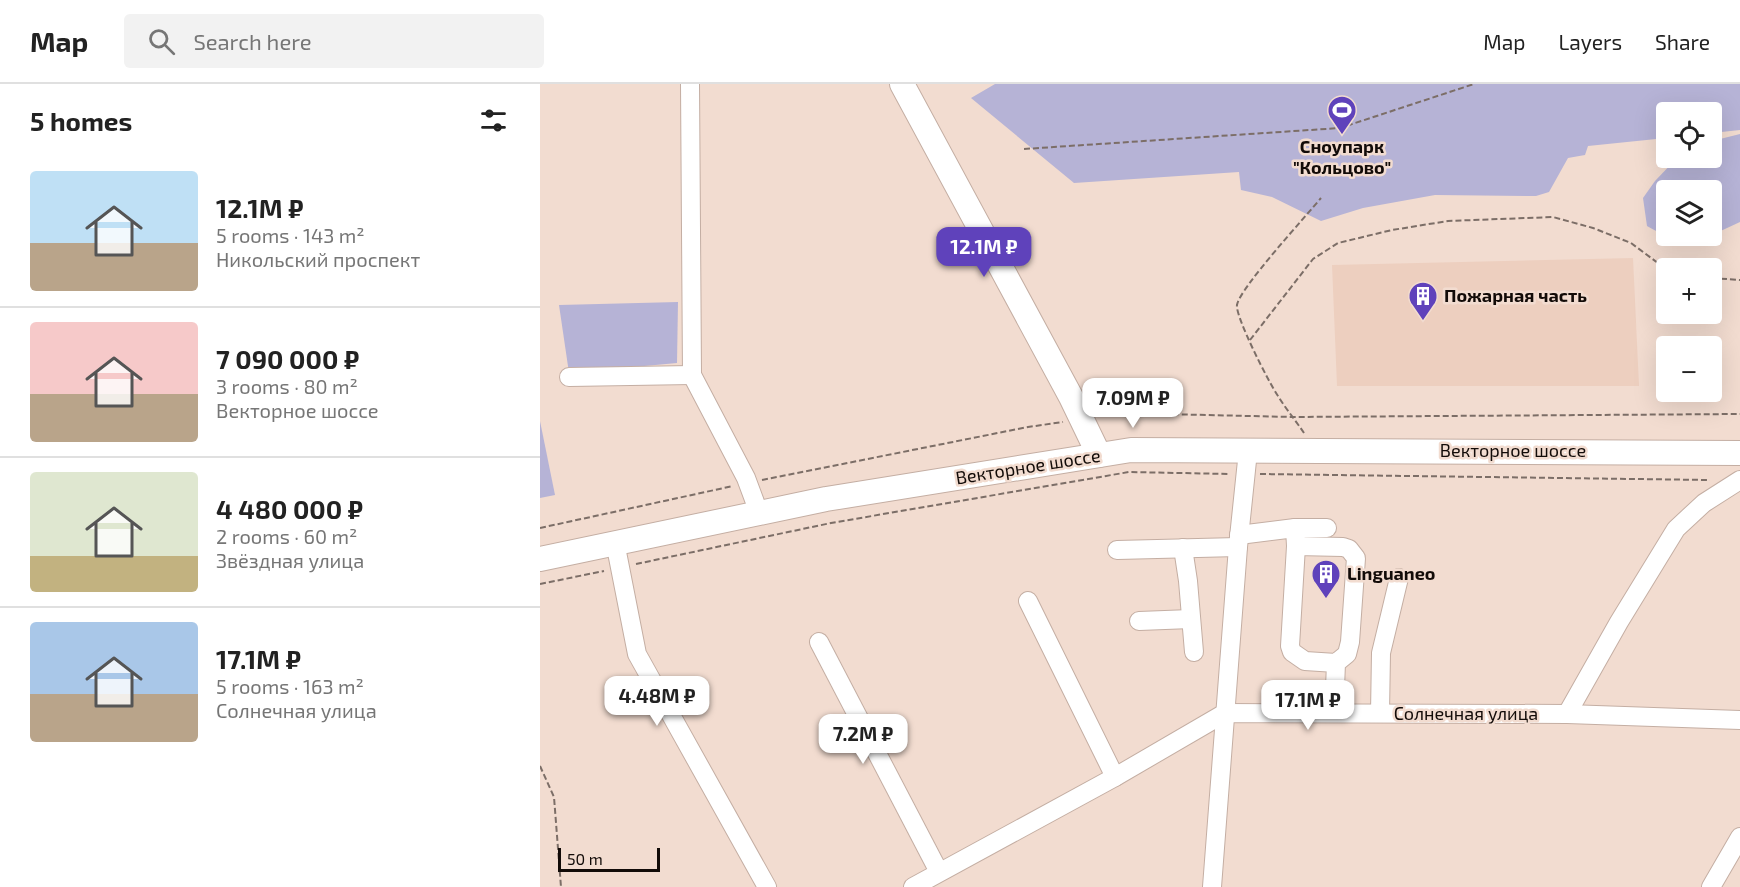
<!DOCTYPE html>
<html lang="en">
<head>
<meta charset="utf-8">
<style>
	:root { --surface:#fff; --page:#f2f2f2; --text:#222; --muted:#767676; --line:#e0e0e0; --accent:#5f42bb }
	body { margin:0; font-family:"Exo 2",sans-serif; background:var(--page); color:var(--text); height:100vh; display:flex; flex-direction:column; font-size:22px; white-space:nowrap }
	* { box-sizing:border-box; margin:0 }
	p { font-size:20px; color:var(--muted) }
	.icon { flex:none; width:33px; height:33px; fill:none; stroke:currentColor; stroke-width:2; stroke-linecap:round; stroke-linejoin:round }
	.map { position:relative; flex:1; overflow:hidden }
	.sheet { display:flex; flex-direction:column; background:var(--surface); width:540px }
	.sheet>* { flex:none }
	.controls { position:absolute; left:1116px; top:18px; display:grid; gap:12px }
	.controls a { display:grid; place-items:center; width:66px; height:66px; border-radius:6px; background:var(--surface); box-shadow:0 6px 24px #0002; font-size:30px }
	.scale { position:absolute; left:18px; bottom:15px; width:102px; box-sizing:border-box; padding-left:6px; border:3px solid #120b08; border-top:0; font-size:16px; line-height:21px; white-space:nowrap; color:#120b08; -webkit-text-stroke:4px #f2dcd0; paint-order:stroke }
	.price { position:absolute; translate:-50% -51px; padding:0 14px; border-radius:12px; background:#fff; color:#222; font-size:20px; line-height:39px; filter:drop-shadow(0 2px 3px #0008) }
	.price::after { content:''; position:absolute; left:50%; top:36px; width:18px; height:14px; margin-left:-9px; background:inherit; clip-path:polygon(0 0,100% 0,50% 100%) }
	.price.selected { background:var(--accent); color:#fff }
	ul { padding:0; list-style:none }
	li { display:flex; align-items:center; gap:18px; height:150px; padding:0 30px }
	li+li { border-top:2px solid var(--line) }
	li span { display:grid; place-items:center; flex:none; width:168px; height:120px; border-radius:6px; color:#555 }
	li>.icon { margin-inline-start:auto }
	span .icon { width:72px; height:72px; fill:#fffc; stroke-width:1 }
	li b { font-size:26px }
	h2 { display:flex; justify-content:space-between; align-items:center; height:72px; padding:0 30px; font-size:26px }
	header { display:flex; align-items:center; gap:36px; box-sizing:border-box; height:84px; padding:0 30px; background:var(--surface); border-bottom:2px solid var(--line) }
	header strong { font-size:28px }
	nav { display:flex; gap:33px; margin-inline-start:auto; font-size:21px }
	.search { width:420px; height:54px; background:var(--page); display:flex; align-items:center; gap:15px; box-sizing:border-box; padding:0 21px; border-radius:6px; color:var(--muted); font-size:22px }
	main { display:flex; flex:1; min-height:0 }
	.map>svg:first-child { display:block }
</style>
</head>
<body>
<header>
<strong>Map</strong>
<div class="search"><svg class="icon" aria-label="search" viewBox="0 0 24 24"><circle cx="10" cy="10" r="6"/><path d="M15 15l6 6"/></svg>Search here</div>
<nav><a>Map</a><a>Layers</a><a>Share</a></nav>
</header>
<main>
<section class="sheet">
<h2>5 homes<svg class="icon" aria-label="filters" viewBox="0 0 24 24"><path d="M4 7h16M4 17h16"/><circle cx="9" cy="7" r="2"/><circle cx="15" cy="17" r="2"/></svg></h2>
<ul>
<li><span style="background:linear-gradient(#bfe0f5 60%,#b9a48a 0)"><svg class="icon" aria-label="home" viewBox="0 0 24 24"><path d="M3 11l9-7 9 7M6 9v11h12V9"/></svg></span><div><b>12.1M ₽</b><p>5 rooms · 143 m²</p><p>Никольский проспект</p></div></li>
<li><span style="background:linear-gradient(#f6c9c9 60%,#b9a48a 0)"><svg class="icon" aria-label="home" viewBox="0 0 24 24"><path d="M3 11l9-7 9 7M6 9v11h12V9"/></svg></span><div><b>7 090 000 ₽</b><p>3 rooms · 80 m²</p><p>Векторное шоссе</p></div></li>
<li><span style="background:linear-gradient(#dfe7d0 70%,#c2b280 0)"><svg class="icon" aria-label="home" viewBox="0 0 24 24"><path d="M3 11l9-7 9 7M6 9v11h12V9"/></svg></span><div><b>4 480 000 ₽</b><p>2 rooms · 60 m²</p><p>Звёздная улица</p></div></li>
<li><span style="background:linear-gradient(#a9c7e8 60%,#b9a48a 0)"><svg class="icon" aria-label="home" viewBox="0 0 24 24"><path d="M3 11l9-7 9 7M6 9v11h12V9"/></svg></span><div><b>17.1M ₽</b><p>5 rooms · 163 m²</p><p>Солнечная улица</p></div></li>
</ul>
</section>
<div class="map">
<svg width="1200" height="803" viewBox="0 0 1200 803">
	<rect width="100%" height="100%" fill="#f2dcd0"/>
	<polygon fill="#edcfbf" points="1093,174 1099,302 797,302 792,181"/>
	<g fill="#b6b3d6">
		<polygon points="455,0 1200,0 1200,46 1172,49 1172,28 1126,28 1126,54 1048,62 1045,71 1028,74 1009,108 996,112 895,111 823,124 781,137 732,113 701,106 699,88 534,99 431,14"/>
		<path d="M1200,50v88l-28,13v-45h-46v46h44c-28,12 -39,3 -63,-10l-4,-28 12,-17 22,-23h35v-17z"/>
		<polygon points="138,218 137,279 29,289 19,221"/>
		<polygon points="0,337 15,411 0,414"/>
	</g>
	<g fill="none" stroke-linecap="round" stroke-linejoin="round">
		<g stroke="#c4aea3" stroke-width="20">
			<g id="minor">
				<polyline points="150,0 152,291 206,394 219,429"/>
				<polyline points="29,293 152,291"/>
				<polyline points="755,444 787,444"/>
				<polyline points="699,451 755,444 756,462"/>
				<polyline points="75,458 97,570 227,803"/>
				<polyline points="643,464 648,497 654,568"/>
				<polyline points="577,466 698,463"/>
				<polyline points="488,517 575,693"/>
				<polyline points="599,537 651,535"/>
				<polyline points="279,558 399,788"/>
				<polyline points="794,629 796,579 807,570 810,558 816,474 809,465 803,463 756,462 750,562 752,568 765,577 796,579"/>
				<polyline points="840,629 841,569 859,494"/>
				<polyline points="1027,630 1079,538 1136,445 1164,419 1200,396"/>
				<polyline points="373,803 575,693 685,629 1027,630 1200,636"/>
				<polyline points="672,803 698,463 708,367"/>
				<polyline points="1171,803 1200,753"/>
			</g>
		</g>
		<g stroke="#c4aea3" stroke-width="26">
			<g id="major">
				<polyline points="362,0 531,313 559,371"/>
				<polyline points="0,475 286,415 591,366 1200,369"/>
			</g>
		</g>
		<g stroke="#7c6e67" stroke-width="2" stroke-dasharray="6 3" stroke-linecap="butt">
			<polyline points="484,65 800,44 934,0"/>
			<polyline points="1172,194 1200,196"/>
			<polyline points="710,256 773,175 798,159 852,146 908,137 1013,133 1053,144 1091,159 1126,185"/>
			<polyline points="561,332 580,329 753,333 1200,330"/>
			<path d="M764,349c-8,-12 -18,-24 -26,-37 -9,-13 -43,-80 -41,-91 2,-16 70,-90 84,-107"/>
			<polyline points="720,390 1170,396"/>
			<polyline points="222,396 488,343 523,338"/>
			<polyline points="0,444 193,402"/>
			<polyline points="96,480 291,439 589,388 690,390"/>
			<polyline points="0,500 64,487"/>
			<polyline points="0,682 14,713 21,803"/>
		</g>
		<use href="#minor" stroke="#fff" stroke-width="18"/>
		<use href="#major" stroke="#fff" stroke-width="24"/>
	</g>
	<defs>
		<g id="stadium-pin" transform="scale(1.5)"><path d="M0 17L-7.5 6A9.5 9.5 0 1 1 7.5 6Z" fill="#5f42bb" stroke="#f2dcd0"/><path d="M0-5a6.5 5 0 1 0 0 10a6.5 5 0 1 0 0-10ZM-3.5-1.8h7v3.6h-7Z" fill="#fff"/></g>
		<g id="building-pin" transform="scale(1.5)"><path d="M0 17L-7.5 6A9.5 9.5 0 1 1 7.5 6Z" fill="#5f42bb" stroke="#f2dcd0"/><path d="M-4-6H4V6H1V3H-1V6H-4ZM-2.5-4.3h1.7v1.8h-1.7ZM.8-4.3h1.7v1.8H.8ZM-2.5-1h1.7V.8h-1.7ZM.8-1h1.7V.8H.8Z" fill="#fff"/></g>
	</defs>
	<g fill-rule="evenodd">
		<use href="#stadium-pin" x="802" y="26"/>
		<use href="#building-pin" x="883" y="212"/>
		<use href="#building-pin" x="786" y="490"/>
	</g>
	<g text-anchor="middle" stroke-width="5" stroke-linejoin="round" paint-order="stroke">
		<g font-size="18" font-weight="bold" fill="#120b08" stroke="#f2dcd0" text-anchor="start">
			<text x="802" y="69" text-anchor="middle">Сноупарк<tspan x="802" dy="21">"Кольцово"</tspan></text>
			<text x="904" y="218">Пожарная часть</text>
			<text x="807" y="496">Linguaneo</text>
		</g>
		<g font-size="18" fill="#120b08" stroke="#f2dcd0">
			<text x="973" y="373">Векторное шоссе</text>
			<text transform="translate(488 383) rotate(-9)" y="6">Векторное шоссе</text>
			<text x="926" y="636">Солнечная улица</text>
		</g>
	</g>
</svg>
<div class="controls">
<a><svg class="icon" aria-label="locate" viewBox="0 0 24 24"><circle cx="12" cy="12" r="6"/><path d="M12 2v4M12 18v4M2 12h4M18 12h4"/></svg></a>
<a><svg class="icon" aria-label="layers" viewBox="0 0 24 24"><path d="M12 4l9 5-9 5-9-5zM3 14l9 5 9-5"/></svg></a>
<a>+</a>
<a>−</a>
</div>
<div class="scale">50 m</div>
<b class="price selected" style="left:444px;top:194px">12.1M ₽</b>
<b class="price" style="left:593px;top:345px">7.09M ₽</b>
<b class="price" style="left:117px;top:643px">4.48M ₽</b>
<b class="price" style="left:768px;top:647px">17.1M ₽</b>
<b class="price" style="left:323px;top:681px">7.2M ₽</b>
</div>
</main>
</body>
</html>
